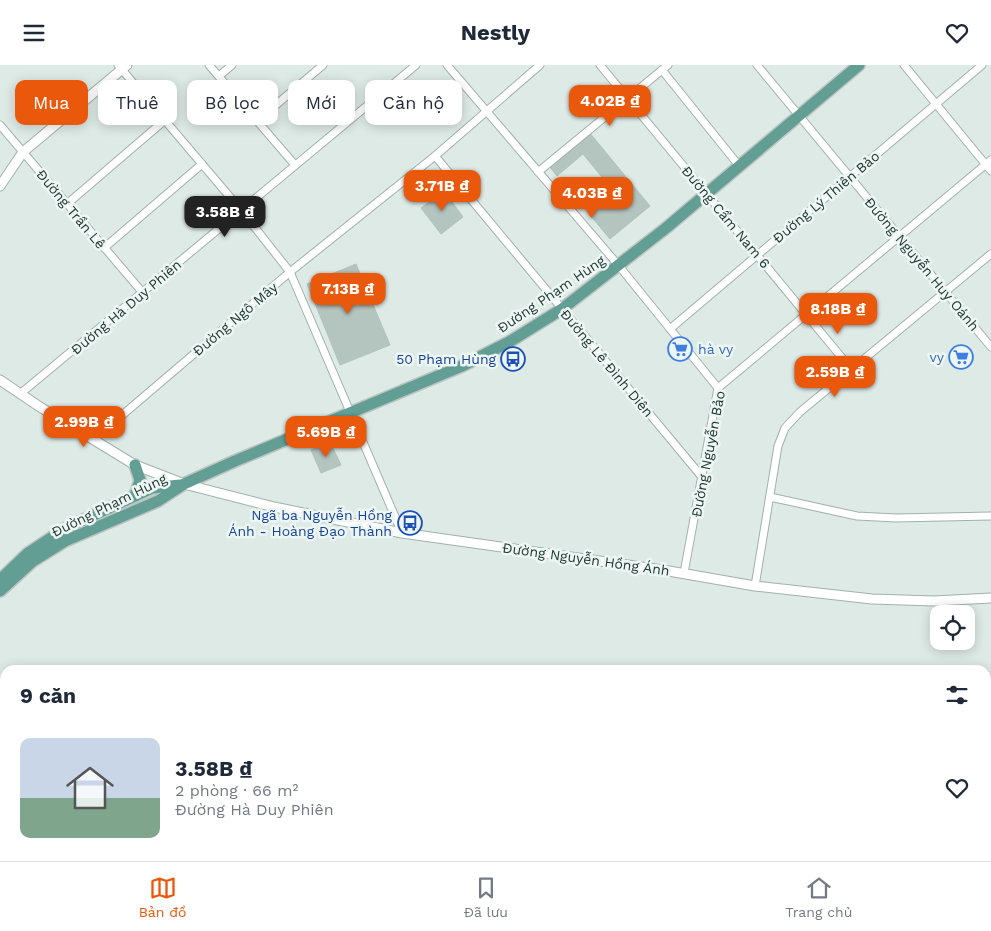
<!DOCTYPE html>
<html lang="vi">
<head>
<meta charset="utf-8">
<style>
	:root { --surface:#fff; --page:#f6f6f7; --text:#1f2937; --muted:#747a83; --line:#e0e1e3; --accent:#ea580c }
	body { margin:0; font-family:"Work Sans",sans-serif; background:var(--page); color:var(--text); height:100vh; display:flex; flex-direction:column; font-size:19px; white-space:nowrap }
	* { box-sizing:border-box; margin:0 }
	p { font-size:16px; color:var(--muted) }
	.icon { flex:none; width:28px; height:28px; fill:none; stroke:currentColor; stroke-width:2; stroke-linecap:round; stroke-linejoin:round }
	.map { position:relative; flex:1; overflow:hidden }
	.side { position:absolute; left:0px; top:600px; width:991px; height:196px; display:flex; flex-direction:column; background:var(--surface); border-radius:15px 15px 0 0; box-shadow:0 2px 12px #0003 }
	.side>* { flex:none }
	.guide { position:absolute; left:15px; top:15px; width:500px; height:45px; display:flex; gap:10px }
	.buttons { position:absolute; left:930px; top:540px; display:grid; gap:10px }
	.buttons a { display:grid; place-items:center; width:45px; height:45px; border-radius:10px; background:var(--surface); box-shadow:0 2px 12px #0003; font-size:25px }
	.price { position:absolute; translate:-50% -42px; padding:0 11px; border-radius:10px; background:var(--accent); color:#fff; font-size:16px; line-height:32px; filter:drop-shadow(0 1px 2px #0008) }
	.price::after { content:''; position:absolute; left:50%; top:30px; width:15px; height:11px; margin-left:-8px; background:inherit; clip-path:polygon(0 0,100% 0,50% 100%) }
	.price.selected { background:#222; color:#fff }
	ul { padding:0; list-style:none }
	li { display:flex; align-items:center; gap:15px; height:125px; padding:0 20px }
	li span { display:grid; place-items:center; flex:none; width:140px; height:100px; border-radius:10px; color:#555 }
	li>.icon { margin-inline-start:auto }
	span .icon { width:60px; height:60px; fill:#fffc; stroke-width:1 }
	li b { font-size:21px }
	h2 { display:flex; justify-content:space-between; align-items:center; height:60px; padding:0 20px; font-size:21px }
	.pill { padding:0 18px; border-radius:10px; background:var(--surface); box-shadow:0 2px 12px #0003; font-size:18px; line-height:45px }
	.pill.selected { background:var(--accent); color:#fff }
	header { display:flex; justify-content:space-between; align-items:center; height:65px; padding:0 20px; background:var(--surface); font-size:22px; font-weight:700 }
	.tab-bar { display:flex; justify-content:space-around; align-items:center; height:70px; border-top:1px solid var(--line); background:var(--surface); font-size:14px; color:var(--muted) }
	.tab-bar a { display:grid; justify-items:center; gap:2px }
	.tab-bar .selected { color:var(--accent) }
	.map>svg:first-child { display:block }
</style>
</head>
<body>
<header><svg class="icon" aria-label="menu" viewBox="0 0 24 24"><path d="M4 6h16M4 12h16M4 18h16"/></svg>Nestly<svg class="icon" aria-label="heart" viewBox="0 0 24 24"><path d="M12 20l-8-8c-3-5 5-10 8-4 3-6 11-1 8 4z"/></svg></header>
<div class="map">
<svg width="991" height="796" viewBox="0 0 991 796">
	<rect width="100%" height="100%" fill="#deeae6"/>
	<g fill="#86bcce">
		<polygon points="5,639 5,791 376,791 388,796 0,796 0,640"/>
		<polygon points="991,783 991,796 941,796 963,791 986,791 986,784"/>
		<polygon points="469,791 659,791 656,796 466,796"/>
	</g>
	<g fill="#b4c4bf" stroke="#b1c3bd">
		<polygon points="589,67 650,141 610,174 589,149 615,128 583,89 557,111 549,101"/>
		<polygon points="444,126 463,152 441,169 421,143"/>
		<polygon points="356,199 390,280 340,300 307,219"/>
		<polygon points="330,377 341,400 321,408 311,385"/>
	</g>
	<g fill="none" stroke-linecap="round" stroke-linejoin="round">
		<g stroke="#a1b1ad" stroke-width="9">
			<g id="minor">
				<polyline points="118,0 241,145 290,207 402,468"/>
				<polyline points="209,0 295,100"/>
				<polyline points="447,0 619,201 718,323"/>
				<polyline points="600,0 852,305"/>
				<polyline points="757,0 991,282"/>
				<polyline points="904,0 991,106"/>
				<polyline points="662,5 740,102"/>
				<polyline points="219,11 232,0"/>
				<polyline points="257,56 323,0"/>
				<polyline points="0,60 143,228"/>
				<polyline points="435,91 702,412"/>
				<polyline points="538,107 668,0"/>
				<polyline points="67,139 165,55"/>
				<polyline points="104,183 202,99"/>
				<polyline points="670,264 982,0"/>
				<polyline points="20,329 416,0"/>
				<polyline points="93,375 290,207 435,91 540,0"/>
				<polyline points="770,432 857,451 896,453 991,451"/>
				<polyline points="684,508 718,323 991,95"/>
				<polyline points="755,521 778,381 785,363 800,347 991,189"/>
			</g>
		</g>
		<g stroke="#a1b1ad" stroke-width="11">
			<g id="tertiary">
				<polyline points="0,121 23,87 127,0"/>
				<polyline points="0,315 40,342 135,400 184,419 274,442 402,468 663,505 755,521 872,534 934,536 991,533"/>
			</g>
		</g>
		<g stroke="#bcc4c2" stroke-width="14">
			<g id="primary">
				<polyline points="135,400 140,415 135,431"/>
				<polyline points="0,515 28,488 66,463 152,423 180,420"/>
				<polyline points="0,526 33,496 65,476 158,436 184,419 235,396 462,301 509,277 562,244 666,163 859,0"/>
			</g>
		</g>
		<use href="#minor" stroke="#fff" stroke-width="7"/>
		<use href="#tertiary" stroke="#fff" stroke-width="9"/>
		<use href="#primary" stroke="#639e95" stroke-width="11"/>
	</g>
	<defs>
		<g id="supermarket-ring" transform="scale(1.25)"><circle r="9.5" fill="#eef6f3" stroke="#3f7fe0" stroke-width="1.5"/><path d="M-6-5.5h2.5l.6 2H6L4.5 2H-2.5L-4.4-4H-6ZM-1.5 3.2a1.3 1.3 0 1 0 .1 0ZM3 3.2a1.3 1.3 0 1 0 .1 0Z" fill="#3f7fe0"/></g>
		<g id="bus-ring" transform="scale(1.25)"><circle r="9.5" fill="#eef6f3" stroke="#1a4fb4" stroke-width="1.5"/><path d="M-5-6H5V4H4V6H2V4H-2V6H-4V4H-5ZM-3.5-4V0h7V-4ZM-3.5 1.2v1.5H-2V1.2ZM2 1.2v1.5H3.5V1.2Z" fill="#1a4fb4"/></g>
	</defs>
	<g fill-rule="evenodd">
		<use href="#supermarket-ring" x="680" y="284"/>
		<use href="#supermarket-ring" x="961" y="292"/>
		<use href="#bus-ring" x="513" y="294"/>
		<use href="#bus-ring" x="410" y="458"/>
	</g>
	<g text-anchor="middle" stroke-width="5" stroke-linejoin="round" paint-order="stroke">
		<g font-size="14" fill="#203934" stroke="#eef6f3">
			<text transform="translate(826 132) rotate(-40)" y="5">Đường Lý Thiên Bảo</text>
			<text transform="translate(71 144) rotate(50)" y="5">Đường Trần Lê</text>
			<text transform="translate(726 152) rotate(50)" y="5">Đường Cẩm Nam 6</text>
			<text transform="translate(922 199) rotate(50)" y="5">Đường Nguyễn Huy Oánh</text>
			<text transform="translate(551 229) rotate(-34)" y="5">Đường Phạm Hùng</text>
			<text transform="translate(126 242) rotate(-40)" y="5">Đường Hà Duy Phiên</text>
			<text transform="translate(235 254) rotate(-40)" y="5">Đường Ngô Mây</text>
			<text transform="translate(607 298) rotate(50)" y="5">Đường Lê Đình Diên</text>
			<text transform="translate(708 389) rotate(-79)" y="5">Đường Nguyễn Bảo</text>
			<text transform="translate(109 440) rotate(-26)" y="5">Đường Phạm Hùng</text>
			<text transform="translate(586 494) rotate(8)" y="5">Đường Nguyễn Hồng Ánh</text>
		</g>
		<g font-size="14" fill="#366cbe" stroke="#eef6f3" text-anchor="start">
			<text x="698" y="289">hà vy</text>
			<text x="944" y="297" text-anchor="end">vy</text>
		</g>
		<g font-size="14" fill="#164399" stroke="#eef6f3" text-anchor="end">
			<text x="496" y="299">50 Phạm Hùng</text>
			<text x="392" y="455">Ngã ba Nguyễn Hồng<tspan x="392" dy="16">Ánh - Hoàng Đạo Thành</tspan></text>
		</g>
	</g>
</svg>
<div class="buttons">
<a><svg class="icon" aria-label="locate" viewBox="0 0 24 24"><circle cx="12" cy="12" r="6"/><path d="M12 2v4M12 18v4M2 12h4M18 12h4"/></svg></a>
</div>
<b class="price" style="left:610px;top:62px">4.02B ₫</b>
<b class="price" style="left:442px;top:147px">3.71B ₫</b>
<b class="price" style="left:592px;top:154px">4.03B ₫</b>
<b class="price selected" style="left:225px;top:173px">3.58B ₫</b>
<b class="price" style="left:348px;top:250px">7.13B ₫</b>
<b class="price" style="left:838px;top:270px">8.18B ₫</b>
<b class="price" style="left:835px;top:333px">2.59B ₫</b>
<b class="price" style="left:84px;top:383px">2.99B ₫</b>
<b class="price" style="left:326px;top:393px">5.69B ₫</b>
<div class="guide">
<a class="pill selected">Mua</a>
<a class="pill">Thuê</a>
<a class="pill">Bộ lọc</a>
<a class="pill">Mới</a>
<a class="pill">Căn hộ</a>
</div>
<section class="side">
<h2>9 căn<svg class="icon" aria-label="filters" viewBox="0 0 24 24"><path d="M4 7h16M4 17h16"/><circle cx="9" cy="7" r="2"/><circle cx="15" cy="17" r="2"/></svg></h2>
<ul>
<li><span style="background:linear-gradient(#c9d6e8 60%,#7fa58c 0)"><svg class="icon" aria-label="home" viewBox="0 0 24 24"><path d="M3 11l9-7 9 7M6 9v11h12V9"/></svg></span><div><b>3.58B ₫</b><p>2 phòng · 66 m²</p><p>Đường Hà Duy Phiên</p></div><svg class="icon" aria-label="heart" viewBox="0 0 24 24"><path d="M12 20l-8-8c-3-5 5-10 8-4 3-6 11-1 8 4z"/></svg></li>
</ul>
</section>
</div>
<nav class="tab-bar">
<a class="selected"><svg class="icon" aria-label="map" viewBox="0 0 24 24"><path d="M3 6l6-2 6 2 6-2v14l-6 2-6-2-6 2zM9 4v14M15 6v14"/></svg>Bản đồ</a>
<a><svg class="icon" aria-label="saved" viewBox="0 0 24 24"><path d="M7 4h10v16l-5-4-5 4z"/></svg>Đã lưu</a>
<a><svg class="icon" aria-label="home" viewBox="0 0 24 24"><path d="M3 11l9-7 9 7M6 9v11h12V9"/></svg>Trang chủ</a>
</nav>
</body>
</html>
